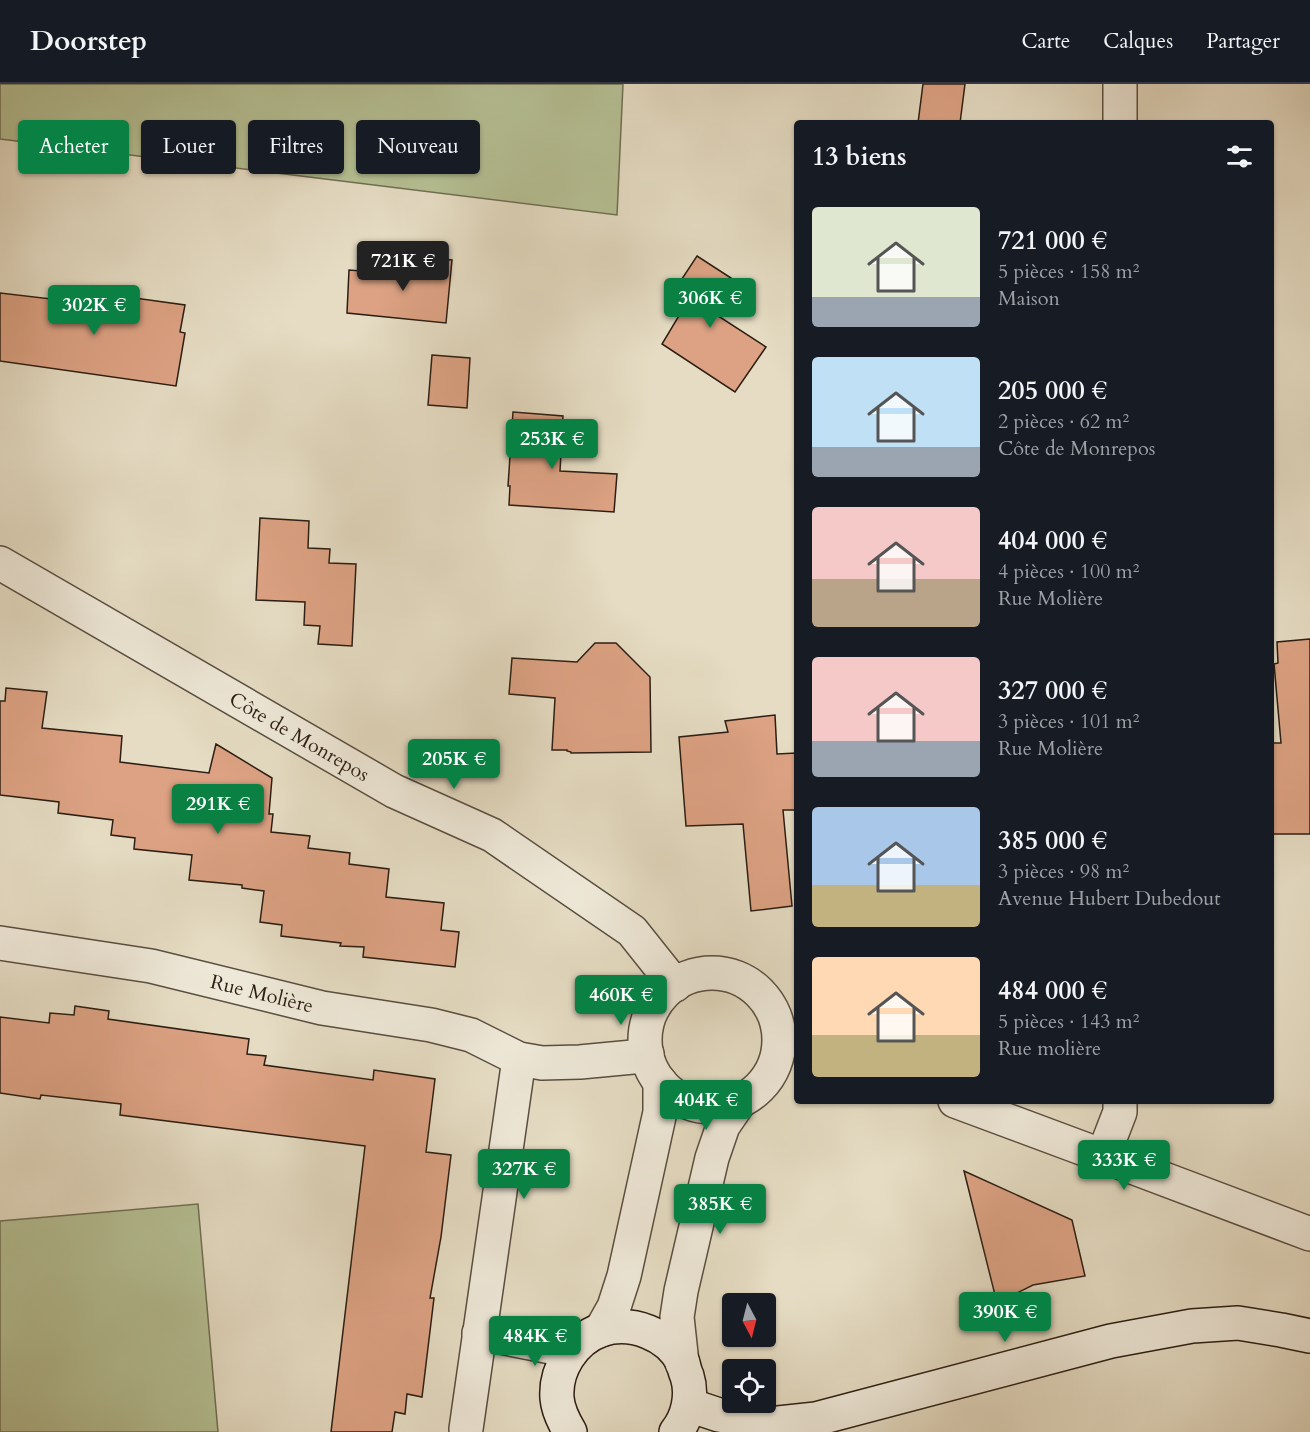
<!DOCTYPE html>
<html lang="fr">
<head>
<meta charset="utf-8">
<style>
	:root { --surface:#171b24; --page:#242831; --text:#f1f3f6; --muted:#9ea1a6; --line:#363941; --accent:#0b8043 }
	body { margin:0; font-family:Cardo,serif; background:var(--page); color:var(--text); height:100vh; display:flex; flex-direction:column; font-size:22px; white-space:nowrap }
	* { box-sizing:border-box; margin:0 }
	p { font-size:20px; color:var(--muted) }
	.icon { flex:none; width:33px; height:33px; fill:none; stroke:currentColor; stroke-width:2; stroke-linecap:round; stroke-linejoin:round }
	.map { position:relative; flex:1; overflow:hidden }
	.side { position:absolute; left:794px; top:36px; width:480px; height:984px; display:flex; flex-direction:column; background:var(--surface); border-radius:6px; box-shadow:0 2px 4px #0004 }
	.side>* { flex:none }
	.top-card { position:absolute; left:18px; top:36px; width:570px; height:54px; display:flex; gap:12px }
	.needle { width:39px; rotate:173deg }
	.buttons { position:absolute; left:722px; top:1209px; display:grid; gap:12px }
	.buttons a { display:grid; place-items:center; width:54px; height:54px; border-radius:6px; background:var(--surface); box-shadow:0 2px 4px #0004; font-size:30px }
	.price { position:absolute; translate:-50% -51px; padding:0 14px; border-radius:6px; background:var(--accent); color:#fff; font-size:20px; line-height:39px; filter:drop-shadow(0 2px 3px #0008) }
	.price::after { content:''; position:absolute; left:50%; top:36px; width:18px; height:14px; margin-left:-9px; background:inherit; clip-path:polygon(0 0,100% 0,50% 100%) }
	.price.selected { background:#222; color:#fff }
	ul { padding:0; list-style:none }
	li { display:flex; align-items:center; gap:18px; height:150px; padding:0 18px }
	li span { display:grid; place-items:center; flex:none; width:168px; height:120px; border-radius:6px; color:#555 }
	li>.icon { margin-inline-start:auto }
	span .icon { width:72px; height:72px; fill:#fffc; stroke-width:1 }
	li b { font-size:26px }
	h2 { display:flex; justify-content:space-between; align-items:center; height:72px; padding:0 18px; font-size:26px }
	.pill { padding:0 21px; border-radius:6px; background:var(--surface); box-shadow:0 2px 4px #0004; font-size:21px; line-height:54px }
	.pill.selected { background:var(--accent); color:#fff }
	header { display:flex; align-items:center; gap:36px; box-sizing:border-box; height:84px; padding:0 30px; background:var(--surface); border-bottom:2px solid var(--line) }
	header strong { font-size:28px }
	nav { display:flex; gap:33px; margin-inline-start:auto; font-size:21px }
	.map>svg:first-child { display:block }
</style>
</head>
<body>
<header>
<strong>Doorstep</strong>
<nav><a>Carte</a><a>Calques</a><a>Partager</a></nav>
</header>
<div class="map">
<svg width="1310" height="1348" viewBox="0 0 1310 1348">
	<rect width="100%" height="100%" fill="#e5dcc3"/>
	<filter id="stains"><feTurbulence type="fractalNoise" baseFrequency=".00333" numOctaves="4"/><feColorMatrix values="0 0 0 0 .2 0 0 0 0 .09 0 0 0 0 .02 0 0 0 .5 -.17"/></filter>
	<radialGradient id="worn" r=".72"><stop offset=".6" stop-color="#630" stop-opacity="0"/><stop offset="1" stop-color="#630" stop-opacity=".3"/></radialGradient>
	<g fill="#b5c094" stroke="#706f54" stroke-width="1.5">
		<polygon points="0,0 623,0 617,131 0,55"/>
		<polygon points="198,1120 218,1348 0,1348 0,1137"/>
	</g>
	<g fill="#dca283" stroke="#2c1e14" stroke-width="1.5">
		<polygon points="923,0 965,0 960,39 918,39"/>
		<polygon points="697,172 731,194 709,226 766,263 735,308 662,260 686,220 672,210"/>
		<polygon points="415,173 452,176 446,239 347,229 349,186 413,191"/>
		<polygon points="52,207 134,220 135,214 185,221 180,248 185,249 176,302 0,277 0,209 51,215"/>
		<polygon points="432,271 470,274 467,324 428,321"/>
		<polygon points="513,328 563,332 560,387 617,390 614,428 509,421 510,402 508,402"/>
		<polygon points="260,434 309,437 308,464 330,465 329,479 356,480 352,562 318,560 320,542 304,541 305,518 256,516"/>
		<polygon points="1310,555 1310,750 1270,750 1270,659 1281,659 1274,580 1278,579 1277,558"/>
		<polygon points="595,559 616,559 650,593 651,668 571,669 571,668 567,667 567,666 552,666 555,614 509,610 512,574 577,578"/>
		<polygon points="6,604 47,608 42,644 122,652 120,678 209,689 216,660 272,694 269,730 273,730 271,748 310,752 308,764 350,769 349,780 389,785 386,813 444,819 441,846 459,848 455,883 363,873 364,863 340,862 341,859 281,852 282,841 260,838 264,807 242,804 242,801 189,796 192,771 134,765 135,754 111,751 113,736 58,729 59,718 0,711 0,617 5,617"/>
		<polygon points="775,631 777,670 796,669 796,726 783,726 792,822 751,827 743,740 686,742 679,653 728,648 725,637"/>
		<polygon points="75,922 109,927 108,935 249,955 247,970 266,972 264,981 373,996 374,986 435,995 426,1068 451,1071 441,1153 430,1214 434,1214 422,1313 407,1310 405,1330 395,1328 392,1348 331,1348 365,1062 120,1031 121,1020 41,1011 40,1015 0,1009 0,933 49,939 50,929 74,931"/>
		<polygon points="964,1087 1072,1136 1085,1192 1033,1201 997,1219"/>
	</g>
	<g fill="none" stroke-linecap="round" stroke-linejoin="round">
		<g stroke="#5a4e40" stroke-width="36">
			<g id="minor">
				<polyline points="1120,39 1120,0"/>
				<path id="s1" d="M0,479l394,228 98,44 140,96 43,54"/>
				<path id="s2" d="M0,859l151,23 171,42 109,17 40,10 48,24 23,4 38,-1 53,-5 14,-3"/>
				<polyline points="1103,1072 1120,1028 1120,1017"/>
				<polyline points="479,1249 551,1263 580,1258"/>
				<polyline points="466,1345 519,975"/>
			</g>
		</g>
		<g stroke="#5a4e40" stroke-width="36">
			<g id="tertiary">
				<circle cx="712" cy="956" r="67"/>
				<polyline points="955,1017 1103,1072 1310,1150"/>
				<polyline points="601,1246 614,1223 624,1192 660,1028 660,998"/>
				<polyline points="682,1279 677,1233 681,1207 712,1074 723,1042 740,1017"/>
			</g>
		</g>
		<g stroke="#2c1e14" stroke-width="36">
			<g id="secondary">
				<polyline points="689,1321 719,1331 769,1340 816,1335 1111,1257 1192,1242 1238,1239 1281,1246 1310,1252"/>
				<path d="M570,1348c-6,-10 -12,-21 -13,-34 -2,-28 16,-58 44,-68 30,-10 68,4 82,33 1,4 2,9 4,13 6,19 1,41 -11,56"/>
			</g>
		</g>
		<use href="#minor" stroke="#eee8d8" stroke-width="33"/>
		<use href="#tertiary" stroke="#eee8d8" stroke-width="33"/>
		<use href="#secondary" stroke="#eee8d8" stroke-width="33"/>
	</g>
	<g text-anchor="middle" stroke-width="4.5" stroke-linejoin="round" paint-order="stroke">
		<g font-size="20" fill="#2c1e14" stroke="#eee8d8">
			<text dy="7" stroke="none"><textPath href="#s1" startOffset="346">Côte de Monrepos</textPath></text>
			<text dy="7" stroke="none"><textPath href="#s2" startOffset="267">Rue Molière</textPath></text>
		</g>
	</g>
	<rect width="100%" height="100%" filter="url(#stains)"/>
	<rect width="100%" height="100%" fill="url(#worn)"/>
</svg>
<div class="buttons">
<a><svg class="needle" viewBox="-14 -14 28 28"><path d="M0-13l5 13h-10z" fill="#e53935"/><path d="M0 13l5-13h-10z" fill="#9ea1a6"/></svg></a>
<a><svg class="icon" aria-label="locate" viewBox="0 0 24 24"><circle cx="12" cy="12" r="6"/><path d="M12 2v4M12 18v4M2 12h4M18 12h4"/></svg></a>
</div>
<b class="price selected" style="left:403px;top:208px">721K €</b>
<b class="price" style="left:710px;top:245px">306K €</b>
<b class="price" style="left:94px;top:252px">302K €</b>
<b class="price" style="left:552px;top:386px">253K €</b>
<b class="price" style="left:454px;top:706px">205K €</b>
<b class="price" style="left:218px;top:751px">291K €</b>
<b class="price" style="left:621px;top:942px">460K €</b>
<b class="price" style="left:706px;top:1047px">404K €</b>
<b class="price" style="left:1124px;top:1107px">333K €</b>
<b class="price" style="left:524px;top:1116px">327K €</b>
<b class="price" style="left:720px;top:1151px">385K €</b>
<b class="price" style="left:1005px;top:1259px">390K €</b>
<b class="price" style="left:535px;top:1283px">484K €</b>
<div class="top-card">
<a class="pill selected">Acheter</a>
<a class="pill">Louer</a>
<a class="pill">Filtres</a>
<a class="pill">Nouveau</a>
</div>
<section class="side">
<h2>13 biens<svg class="icon" aria-label="filters" viewBox="0 0 24 24"><path d="M4 7h16M4 17h16"/><circle cx="9" cy="7" r="2"/><circle cx="15" cy="17" r="2"/></svg></h2>
<ul>
<li><span style="background:linear-gradient(#dfe7d0 75%,#9aa5b1 0)"><svg class="icon" aria-label="home" viewBox="0 0 24 24"><path d="M3 11l9-7 9 7M6 9v11h12V9"/></svg></span><div><b>721 000 €</b><p>5 pièces · 158 m²</p><p>Maison</p></div></li>
<li><span style="background:linear-gradient(#bfe0f5 75%,#9aa5b1 0)"><svg class="icon" aria-label="home" viewBox="0 0 24 24"><path d="M3 11l9-7 9 7M6 9v11h12V9"/></svg></span><div><b>205 000 €</b><p>2 pièces · 62 m²</p><p>Côte de Monrepos</p></div></li>
<li><span style="background:linear-gradient(#f6c9c9 60%,#b9a48a 0)"><svg class="icon" aria-label="home" viewBox="0 0 24 24"><path d="M3 11l9-7 9 7M6 9v11h12V9"/></svg></span><div><b>404 000 €</b><p>4 pièces · 100 m²</p><p>Rue Molière</p></div></li>
<li><span style="background:linear-gradient(#f6c9c9 70%,#9aa5b1 0)"><svg class="icon" aria-label="home" viewBox="0 0 24 24"><path d="M3 11l9-7 9 7M6 9v11h12V9"/></svg></span><div><b>327 000 €</b><p>3 pièces · 101 m²</p><p>Rue Molière</p></div></li>
<li><span style="background:linear-gradient(#a9c7e8 65%,#c2b280 0)"><svg class="icon" aria-label="home" viewBox="0 0 24 24"><path d="M3 11l9-7 9 7M6 9v11h12V9"/></svg></span><div><b>385 000 €</b><p>3 pièces · 98 m²</p><p>Avenue Hubert Dubedout</p></div></li>
<li><span style="background:linear-gradient(#ffd9b3 65%,#c2b280 0)"><svg class="icon" aria-label="home" viewBox="0 0 24 24"><path d="M3 11l9-7 9 7M6 9v11h12V9"/></svg></span><div><b>484 000 €</b><p>5 pièces · 143 m²</p><p>Rue molière</p></div></li>
</ul>
</section>
</div>
</body>
</html>
